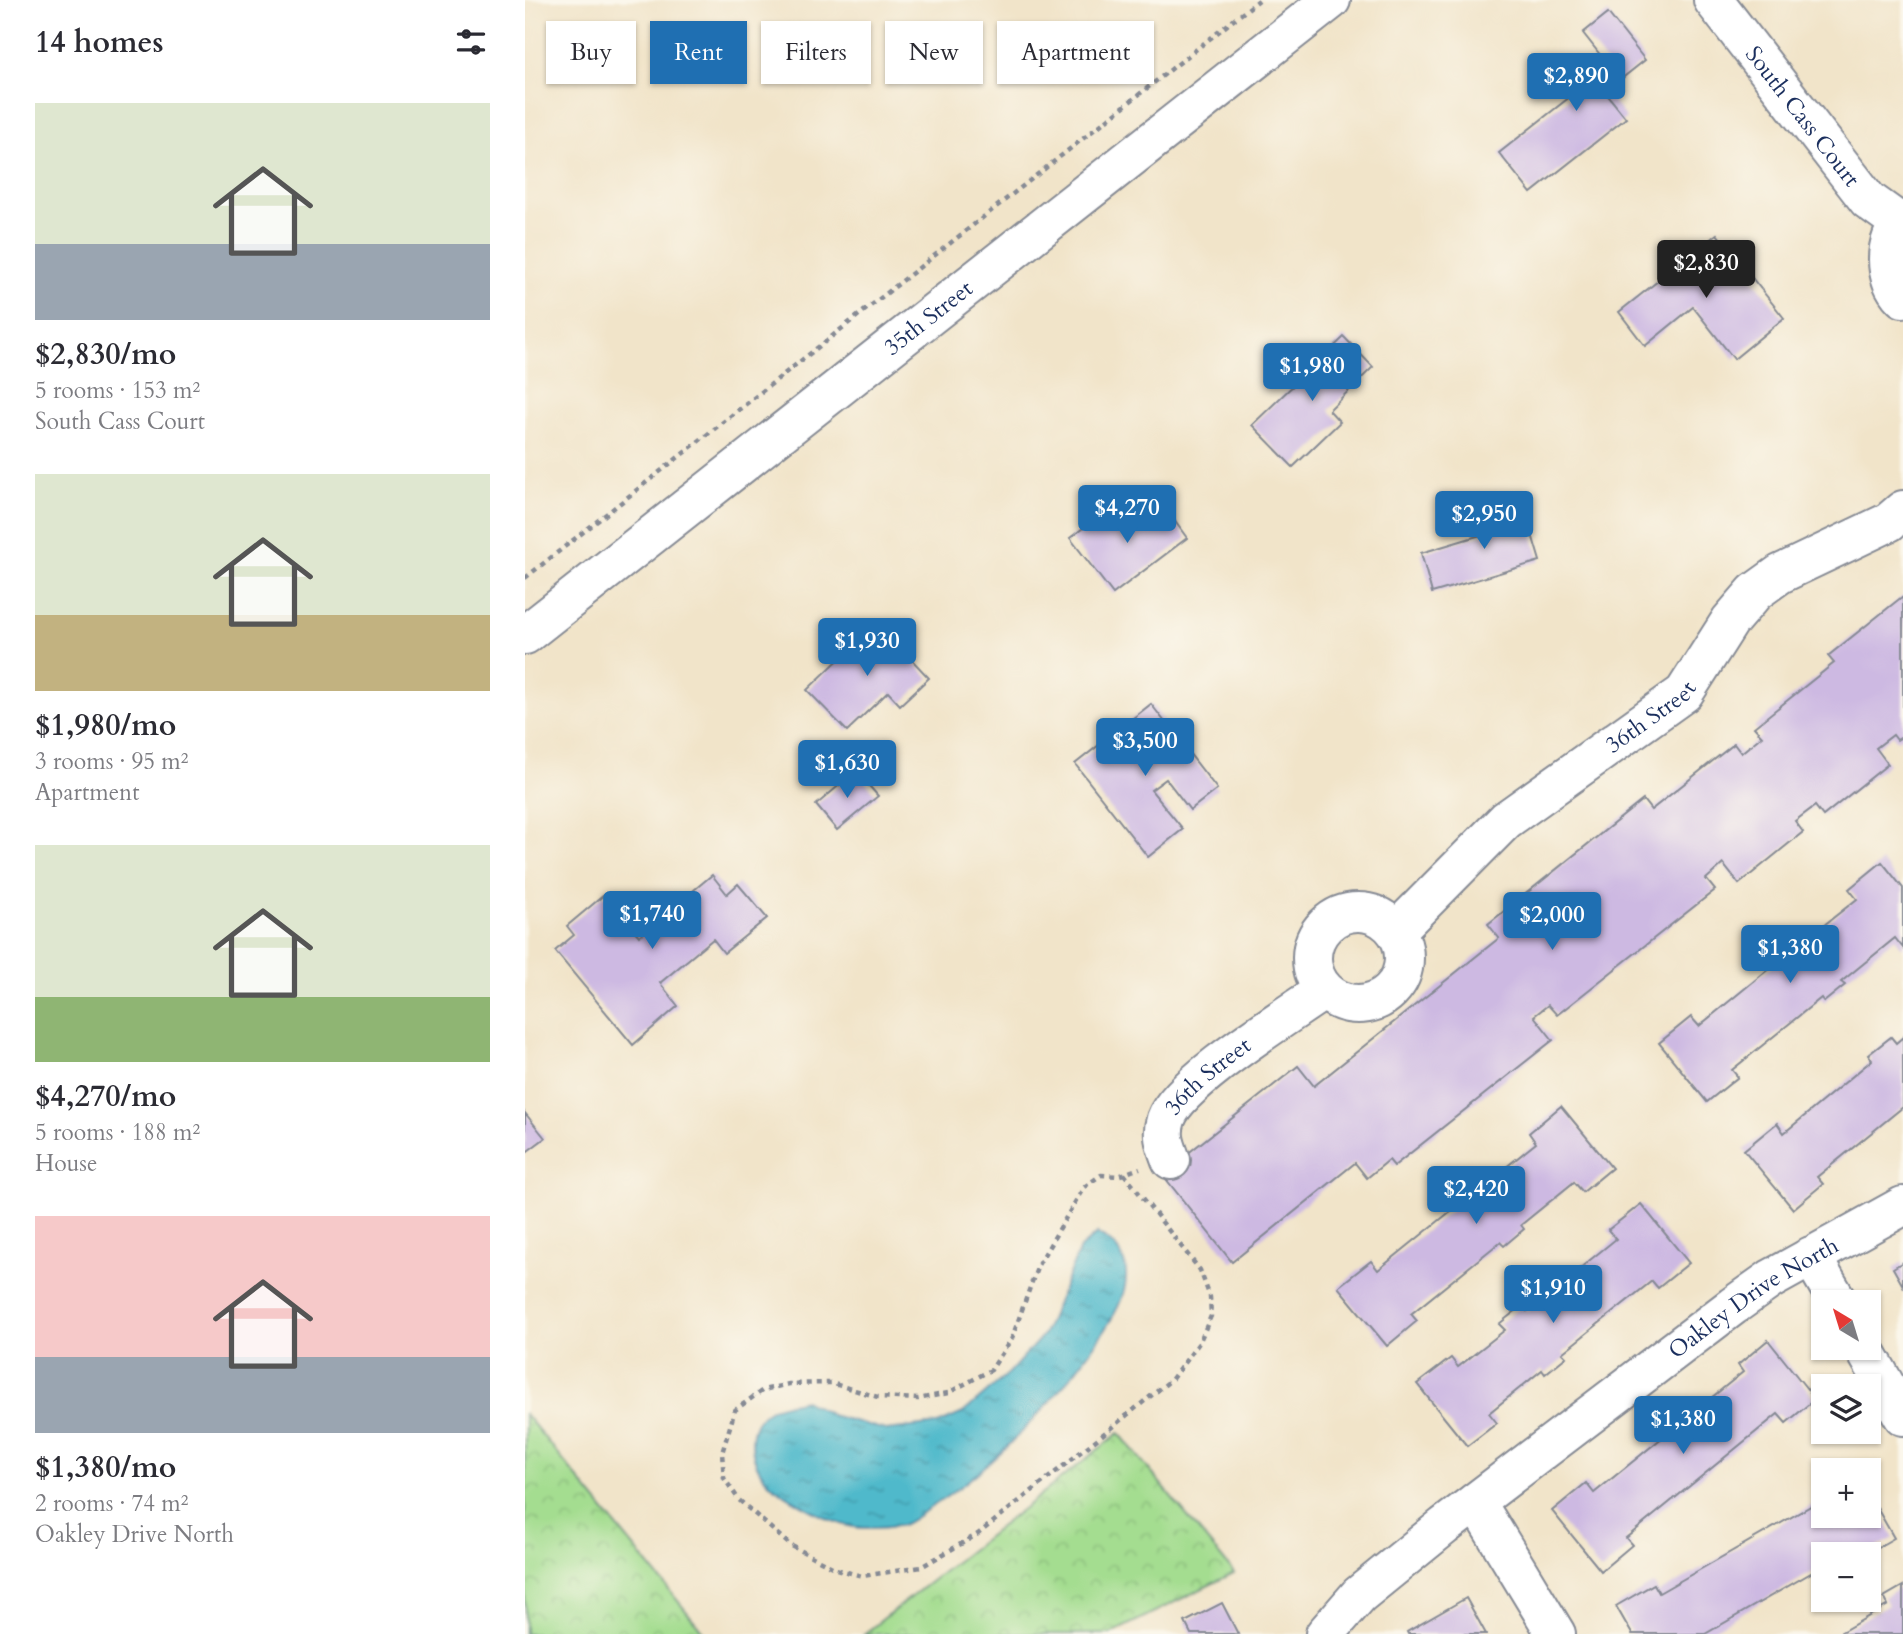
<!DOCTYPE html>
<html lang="en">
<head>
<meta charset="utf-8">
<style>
	:root { --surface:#fff; --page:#f2f2f3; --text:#2b2b33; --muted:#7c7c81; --accent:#1f6fb2 }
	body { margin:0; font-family:Cardo,serif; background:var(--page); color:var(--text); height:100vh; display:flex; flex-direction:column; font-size:26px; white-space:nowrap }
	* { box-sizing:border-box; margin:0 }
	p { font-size:23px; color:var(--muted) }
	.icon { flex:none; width:38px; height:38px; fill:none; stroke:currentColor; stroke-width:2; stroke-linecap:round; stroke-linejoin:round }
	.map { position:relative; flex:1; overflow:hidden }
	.panel { display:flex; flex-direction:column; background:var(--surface); width:525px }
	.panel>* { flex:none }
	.banner { position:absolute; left:21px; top:21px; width:665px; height:63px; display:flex; gap:14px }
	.needle { width:46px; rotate:322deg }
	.buttons { position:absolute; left:1286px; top:1290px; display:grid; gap:14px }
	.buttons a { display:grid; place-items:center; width:70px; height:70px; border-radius:0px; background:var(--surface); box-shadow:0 2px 5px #0004; font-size:35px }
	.price { position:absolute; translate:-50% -60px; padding:0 16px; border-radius:7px; background:var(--accent); color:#fff; font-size:23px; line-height:46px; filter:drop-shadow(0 2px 4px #0008) }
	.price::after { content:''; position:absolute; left:50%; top:42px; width:21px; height:16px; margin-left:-10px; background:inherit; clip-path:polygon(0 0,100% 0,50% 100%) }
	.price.selected { background:#222; color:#fff }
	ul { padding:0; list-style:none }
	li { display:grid; align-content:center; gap:14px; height:371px; padding:0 35px }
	li span { display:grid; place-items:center; height:217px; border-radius:0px; color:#555 }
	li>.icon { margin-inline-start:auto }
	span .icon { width:126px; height:126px; fill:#fffc; stroke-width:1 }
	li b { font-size:30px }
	h2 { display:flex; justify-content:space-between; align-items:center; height:84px; padding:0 35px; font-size:30px }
	.chip { padding:0 24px; border-radius:0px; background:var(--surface); box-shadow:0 2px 5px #0004; font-size:24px; line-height:63px }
	.chip.selected { background:var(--accent); color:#fff }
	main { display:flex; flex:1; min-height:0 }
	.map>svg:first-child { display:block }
</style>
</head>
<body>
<main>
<section class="panel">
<h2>14 homes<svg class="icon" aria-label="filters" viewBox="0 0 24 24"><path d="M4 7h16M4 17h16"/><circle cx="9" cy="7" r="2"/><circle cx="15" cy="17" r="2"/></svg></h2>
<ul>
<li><span style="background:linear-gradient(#dfe7d0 65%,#9aa5b1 0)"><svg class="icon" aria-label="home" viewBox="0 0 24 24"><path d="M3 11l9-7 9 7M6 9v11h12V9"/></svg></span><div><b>$2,830/mo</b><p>5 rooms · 153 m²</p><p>South Cass Court</p></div></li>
<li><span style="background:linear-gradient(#dfe7d0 65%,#c2b280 0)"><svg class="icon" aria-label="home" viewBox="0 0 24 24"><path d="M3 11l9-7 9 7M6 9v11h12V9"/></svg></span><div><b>$1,980/mo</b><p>3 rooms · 95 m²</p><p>Apartment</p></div></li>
<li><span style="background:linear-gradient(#dfe7d0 70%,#8fb573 0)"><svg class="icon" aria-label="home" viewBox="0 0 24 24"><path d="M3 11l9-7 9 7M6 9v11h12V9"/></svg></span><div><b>$4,270/mo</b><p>5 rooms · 188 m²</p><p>House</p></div></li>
<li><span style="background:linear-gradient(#f6c9c9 65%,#9aa5b1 0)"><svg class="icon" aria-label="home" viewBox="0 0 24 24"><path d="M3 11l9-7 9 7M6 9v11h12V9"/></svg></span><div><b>$1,380/mo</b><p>2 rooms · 74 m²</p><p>Oakley Drive North</p></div></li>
</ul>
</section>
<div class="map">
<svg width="1378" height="1634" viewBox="0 0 1378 1634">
	<defs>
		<pattern id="park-crowns" width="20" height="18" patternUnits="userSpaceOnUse" patternTransform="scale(1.75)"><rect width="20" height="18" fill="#a4dd90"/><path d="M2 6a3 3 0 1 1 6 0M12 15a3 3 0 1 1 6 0" fill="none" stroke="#8dbe7f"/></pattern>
		<pattern id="water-ripples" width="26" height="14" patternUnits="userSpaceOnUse" patternTransform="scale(1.75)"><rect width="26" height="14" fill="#4fb9cb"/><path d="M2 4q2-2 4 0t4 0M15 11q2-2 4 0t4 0" fill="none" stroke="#4197a8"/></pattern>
	</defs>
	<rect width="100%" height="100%" fill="#fbf7ec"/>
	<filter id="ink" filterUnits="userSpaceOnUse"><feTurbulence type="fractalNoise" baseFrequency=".0143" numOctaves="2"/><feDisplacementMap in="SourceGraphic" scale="14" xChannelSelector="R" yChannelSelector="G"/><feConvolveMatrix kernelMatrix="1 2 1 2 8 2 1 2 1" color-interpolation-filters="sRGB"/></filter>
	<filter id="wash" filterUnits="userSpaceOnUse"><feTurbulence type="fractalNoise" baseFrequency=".00686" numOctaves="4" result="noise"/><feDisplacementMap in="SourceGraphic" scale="28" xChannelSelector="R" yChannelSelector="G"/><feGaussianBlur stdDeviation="1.57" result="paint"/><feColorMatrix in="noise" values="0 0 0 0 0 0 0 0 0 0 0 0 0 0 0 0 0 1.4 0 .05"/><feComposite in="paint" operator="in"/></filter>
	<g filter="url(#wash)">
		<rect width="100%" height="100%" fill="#f1e4c9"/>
		<g fill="url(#park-crowns)" stroke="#608677" stroke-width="2">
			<polygon points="0,1414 180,1634 0,1634"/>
			<polygon points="594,1433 709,1573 585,1634 339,1634"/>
		</g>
		<path fill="url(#water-ripples)" stroke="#357494" stroke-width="2" d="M572,1234c38,19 34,52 15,84 -42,69 -118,151 -187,193 -7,4 -15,11 -23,14 -12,3 -41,4 -53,1 -20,-4 -70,-32 -83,-47 -17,-20 -21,-54 3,-69 9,-6 25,-7 36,-10l26,15 55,15 52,-6 25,-11 46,-40 35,-39 36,-86z"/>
		<g id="blocks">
			<g fill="#cdb9e2">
				<polygon points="1083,13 1120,60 1080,92 1101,118 1006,193 974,153 1084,66 1058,33"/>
				<polygon points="1192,234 1259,318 1209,359 1168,307 1120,346 1094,312"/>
				<polygon points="819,337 848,367 804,410 815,422 768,467 727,425"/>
				<polygon points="997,501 1015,561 907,593 896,553 969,531 963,511"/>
				<polygon points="590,504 608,528 638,505 662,538 588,594 545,538"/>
				<polygon points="1378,596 1378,736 1372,740 1368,735 1351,748 1363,764 1298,816 1290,806 1270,821 1278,832 1214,884 1198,864 1181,879 1190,890 1032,1015 1023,1005 1009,1016 1028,1040 869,1166 864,1160 842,1178 830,1163 707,1262 637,1174 773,1066 789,1086 974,938 963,924 1118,800 1126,810 1209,744 1216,753 1237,736 1229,727 1309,663 1303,656"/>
				<polygon points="352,623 404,678 375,705 363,692 322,731 282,690"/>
				<polygon points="626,704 692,789 665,810 641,779 626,790 658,829 623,857 550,764"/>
				<polygon points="331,771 353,796 312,830 291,805"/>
				<polygon points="1357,862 1378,888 1378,948 1370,938 1316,982 1320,985 1299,1002 1296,998 1207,1070 1213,1077 1182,1102 1134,1043 1166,1017 1174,1026 1262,954 1258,949 1280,930 1285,936 1332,899 1324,889"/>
				<polygon points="187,875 202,894 213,884 242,918 199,953 188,939 135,983 153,1006 108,1045 30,951 49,935 42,926 79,895 114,936"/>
				<polygon points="1366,1037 1371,1043 1378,1037 1378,1107 1292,1177 1298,1184 1268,1209 1219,1150 1252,1123 1259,1133 1347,1060 1343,1055"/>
				<polygon points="1036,1106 1087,1168 1058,1192 1049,1182 996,1225 999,1229 979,1246 975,1242 886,1314 892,1321 862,1346 813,1287 846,1261 853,1270 942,1198 937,1193 960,1174 965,1180 1011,1143 1004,1133"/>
				<polygon points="0,1113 20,1138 0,1153"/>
				<polygon points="1116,1204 1164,1263 1133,1288 1127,1281 1037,1353 1041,1357 1020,1374 1017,1370 964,1413 972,1423 942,1446 892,1384 926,1358 933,1367 980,1330 974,1324 998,1305 1002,1311 1091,1239 1083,1230"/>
				<polygon points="1378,1262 1378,1286 1368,1268"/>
				<polygon points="1243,1340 1290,1399 1261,1423 1253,1414 1101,1538 1107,1545 1076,1571 1027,1511 1061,1483 1069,1493 1218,1372 1213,1365"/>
				<polygon points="1344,1494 1369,1538 1341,1554 1335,1554 1331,1547 1320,1554 1298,1554 1298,1566 1180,1634 1107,1634 1091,1606 1129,1584 1134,1593 1298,1499 1298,1516 1344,1516"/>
				<polygon points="1378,1586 1378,1634 1313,1634 1363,1605 1359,1597"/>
				<polygon points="941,1598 961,1634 883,1634 882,1632"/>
				<polygon points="697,1603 713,1634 666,1634 660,1622"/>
			</g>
		</g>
	</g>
	<g filter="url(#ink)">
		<use href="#blocks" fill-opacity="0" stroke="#868a94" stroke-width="2"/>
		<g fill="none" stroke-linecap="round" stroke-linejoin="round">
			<g stroke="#868a94" stroke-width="42">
				<g id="minor">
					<path id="s1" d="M1188,0l155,200 32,23"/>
					<path d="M1378,220c-20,22 -20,57 0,78"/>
					<path id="s2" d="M0,635l806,-635"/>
					<circle cx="833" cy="958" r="46"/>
					<path id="s3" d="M871,931l110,-111 178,-127 46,-72 25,-29 25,-18 109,-52 14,-12"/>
					<path id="s4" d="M646,1160c-6,-16 -10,-25 -5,-41 13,-37 123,-104 158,-129"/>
					<polyline points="1286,1256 1313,1302"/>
					<polyline points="1339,1348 1378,1416"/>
					<polyline points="951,1502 1031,1634"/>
					<path id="s5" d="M800,1634l34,-39 85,-69 289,-220 38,-27 132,-73"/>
				</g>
			</g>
			<g stroke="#868a94" stroke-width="4.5" stroke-dasharray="5 5" stroke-linecap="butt">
				<polyline points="0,578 734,0"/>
				<polyline points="599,1174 675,1270 685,1297 686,1316 674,1343 646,1380 453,1534 396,1567 337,1576 311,1569 265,1545 214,1500 199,1478 197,1453 210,1410 238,1390 264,1384 306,1383 353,1397 393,1399 423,1393 466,1370 487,1338 513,1265 559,1187 576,1175 593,1176 615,1168"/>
			</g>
			<use href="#minor" stroke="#fff" stroke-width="38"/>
		</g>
	</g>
	<g text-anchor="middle" stroke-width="6" stroke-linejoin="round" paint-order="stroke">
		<g font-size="23" fill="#1b2f5e" stroke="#fbf7ec">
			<text dy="8" stroke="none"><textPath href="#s1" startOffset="147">South Cass Court</textPath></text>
			<text dy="8" stroke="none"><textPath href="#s2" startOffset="513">35th Street</textPath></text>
			<text dy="8" stroke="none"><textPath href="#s3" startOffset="334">36th Street</textPath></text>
			<text dy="8" stroke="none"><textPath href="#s4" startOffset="103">36th Street</textPath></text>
			<text dy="8" stroke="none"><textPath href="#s5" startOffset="546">Oakley Drive North</textPath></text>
		</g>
	</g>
</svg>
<div class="buttons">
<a><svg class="needle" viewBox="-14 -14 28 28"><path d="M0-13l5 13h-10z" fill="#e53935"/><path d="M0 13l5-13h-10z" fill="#7c7c81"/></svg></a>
<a><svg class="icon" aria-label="layers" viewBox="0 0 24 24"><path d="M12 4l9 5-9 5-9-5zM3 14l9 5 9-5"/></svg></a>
<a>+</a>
<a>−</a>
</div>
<b class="price" style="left:1051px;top:113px">$2,890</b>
<b class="price selected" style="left:1181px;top:300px">$2,830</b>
<b class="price" style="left:787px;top:403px">$1,980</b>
<b class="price" style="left:602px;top:545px">$4,270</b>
<b class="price" style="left:959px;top:551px">$2,950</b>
<b class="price" style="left:342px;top:678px">$1,930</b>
<b class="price" style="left:620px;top:778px">$3,500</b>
<b class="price" style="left:322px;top:800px">$1,630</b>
<b class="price" style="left:127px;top:951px">$1,740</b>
<b class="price" style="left:1027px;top:952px">$2,000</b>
<b class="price" style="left:1265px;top:985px">$1,380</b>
<b class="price" style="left:951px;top:1226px">$2,420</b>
<b class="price" style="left:1028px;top:1325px">$1,910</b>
<b class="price" style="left:1158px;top:1456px">$1,380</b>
<div class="banner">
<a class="chip">Buy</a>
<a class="chip selected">Rent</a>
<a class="chip">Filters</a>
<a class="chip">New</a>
<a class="chip">Apartment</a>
</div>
</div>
</main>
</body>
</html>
